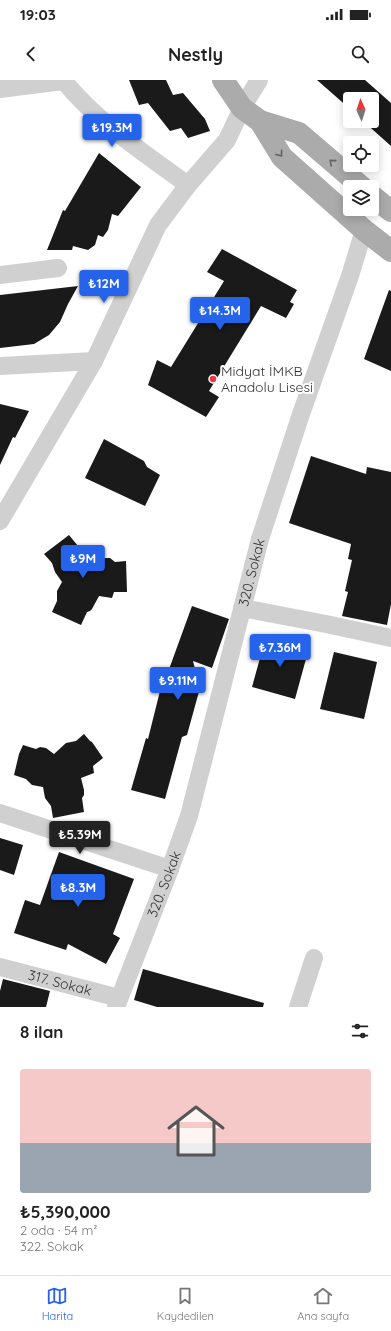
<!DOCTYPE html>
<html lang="tr">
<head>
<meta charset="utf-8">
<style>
	:root { --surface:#fff; --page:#f2f2f2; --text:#222; --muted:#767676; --line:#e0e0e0; --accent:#2563eb }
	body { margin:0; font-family:Quicksand,sans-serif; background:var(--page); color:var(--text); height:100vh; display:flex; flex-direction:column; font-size:15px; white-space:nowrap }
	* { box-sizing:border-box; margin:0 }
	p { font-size:13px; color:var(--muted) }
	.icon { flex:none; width:22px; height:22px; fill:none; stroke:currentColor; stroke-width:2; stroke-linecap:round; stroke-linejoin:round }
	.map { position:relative; height:927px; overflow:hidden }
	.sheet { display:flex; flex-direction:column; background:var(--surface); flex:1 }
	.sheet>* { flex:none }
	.needle { width:26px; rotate:357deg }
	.controls { position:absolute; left:343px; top:12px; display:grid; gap:8px }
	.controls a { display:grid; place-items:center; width:36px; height:36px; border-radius:4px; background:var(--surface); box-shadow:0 2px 10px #0003; font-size:20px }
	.price { position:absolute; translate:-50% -34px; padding:0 9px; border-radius:4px; background:var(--accent); color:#fff; font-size:13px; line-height:26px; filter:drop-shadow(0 1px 2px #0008) }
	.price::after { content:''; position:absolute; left:50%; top:24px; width:12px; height:9px; margin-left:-6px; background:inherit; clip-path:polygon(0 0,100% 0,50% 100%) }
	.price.on { background:#222; color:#fff }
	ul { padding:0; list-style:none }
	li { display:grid; align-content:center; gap:8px; height:212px; padding:0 20px }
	li span { display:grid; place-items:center; height:124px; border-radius:4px; color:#555 }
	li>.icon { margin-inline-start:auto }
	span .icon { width:72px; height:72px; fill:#fffc; stroke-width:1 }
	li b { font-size:17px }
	h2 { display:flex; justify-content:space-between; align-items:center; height:48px; padding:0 20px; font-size:17px }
	.status { display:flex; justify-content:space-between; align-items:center; height:28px; padding:0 20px; background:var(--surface); direction:ltr }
	.status svg { height:11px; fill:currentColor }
	header { display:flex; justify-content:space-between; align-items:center; height:52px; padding:0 20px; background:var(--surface); font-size:18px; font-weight:700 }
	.tab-bar { display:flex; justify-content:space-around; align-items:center; height:56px; border-top:1px solid var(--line); background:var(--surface); font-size:11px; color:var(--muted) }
	.tab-bar a { display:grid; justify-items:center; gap:2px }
	.tab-bar .on { color:var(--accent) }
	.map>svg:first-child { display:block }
</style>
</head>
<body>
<div class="status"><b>19:03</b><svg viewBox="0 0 49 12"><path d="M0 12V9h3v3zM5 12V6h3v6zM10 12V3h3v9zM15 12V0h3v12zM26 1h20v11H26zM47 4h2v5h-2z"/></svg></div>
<header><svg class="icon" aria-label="back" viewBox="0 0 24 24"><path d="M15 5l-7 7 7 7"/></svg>Nestly<svg class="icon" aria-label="search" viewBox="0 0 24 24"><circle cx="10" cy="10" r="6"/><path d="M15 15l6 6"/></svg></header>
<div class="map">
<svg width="391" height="927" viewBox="0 0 391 927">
	<rect width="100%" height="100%" fill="#fff"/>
	<g fill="#1a1a1a">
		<polygon points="129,0 166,0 173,15 183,13 205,39 210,51 188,58 181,48 170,51 148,23 139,25"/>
		<polygon points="317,0 365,0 391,23 391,66 363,41 372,41 372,19 350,19 350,29"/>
		<polygon points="99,73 141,107 118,136 112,134 108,150 103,157 98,155 95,165 88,170 73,166 72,170 47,170 63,130 65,131"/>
		<polygon points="222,169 297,210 290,222 294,224 286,238 261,226 209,311 219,317 206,337 148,305 157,280 171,287 224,201 207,192"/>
		<polygon points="78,206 68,224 60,242 49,255 34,264 0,268 0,215"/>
		<polygon points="389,210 391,211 391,291 364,279"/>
		<polygon points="0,324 29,331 15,358 13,357 0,385"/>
		<polygon points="104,359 144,381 147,387 160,395 145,426 85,398"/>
		<polygon points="311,376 366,394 367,387 391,392 391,524 387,545 342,536 348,512 345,511 352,480 348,479 351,464 289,443"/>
		<polygon points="69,455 78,466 82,466 87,470 90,482 106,478 110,478 115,482 126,481 127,512 114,512 112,518 99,516 92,529 90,531 87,532 81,545 52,532 57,521 57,511 62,502 55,492 52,483 44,474"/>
		<polygon points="192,526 229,539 212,588 193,581 200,608 187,655 182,657 165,719 131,710 146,658 148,659 165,591 168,592"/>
		<polygon points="266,556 309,568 295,619 252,607"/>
		<polygon points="334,572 377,582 364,639 320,629"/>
		<polygon points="84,654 90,661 92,662 103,678 93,686 94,693 81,698 84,710 84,715 82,718 84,732 53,738 51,726 45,718 43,707 32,705 26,699 14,695 19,674 23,665 36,669 40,667 46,668 54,674 66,663 76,661"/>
		<polygon points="0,758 23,765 14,795 0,790"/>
		<polygon points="59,772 134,799 113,854 120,858 106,884 68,864 66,870 14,853 25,820 40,825"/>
		<polygon points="143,889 264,923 263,927 157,927 134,920"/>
		<polygon points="3,899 50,911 46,927 0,927 0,911"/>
	</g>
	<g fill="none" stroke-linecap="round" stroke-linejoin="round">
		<g stroke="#d0d0d0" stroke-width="18">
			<path d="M63,0c35,43 81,73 125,105"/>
			<polyline points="0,9 63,1"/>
			<polyline points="0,195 58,188"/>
			<polyline points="0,286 94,281"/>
			<polyline points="0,441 94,281 158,145 188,105 227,60 242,28 259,0"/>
			<polyline points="242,528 326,544 391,558"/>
			<polyline points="0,733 170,789"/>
			<path id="s1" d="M0,887l119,31"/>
			<path id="s2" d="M116,927l54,-138 19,-53 71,-277 41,-125 49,-138 14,-46"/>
			<polyline points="298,927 314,878"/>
		</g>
		<g stroke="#ababab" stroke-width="22">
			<polyline points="223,0 242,28 260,41 299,53 362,107"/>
			<polyline points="260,41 282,77 364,150 391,171"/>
			<polyline points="372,116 391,131"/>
		</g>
	</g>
	<defs><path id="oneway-chevron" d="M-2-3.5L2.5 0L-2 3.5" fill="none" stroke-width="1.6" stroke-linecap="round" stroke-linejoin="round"/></defs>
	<g stroke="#636363">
		<use href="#oneway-chevron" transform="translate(280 74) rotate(54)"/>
		<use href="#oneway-chevron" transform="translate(332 82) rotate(-139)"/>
	</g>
	<circle fill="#e63946" stroke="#fff" stroke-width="1.5" cx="213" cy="299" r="4"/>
	<g text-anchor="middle" stroke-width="4" stroke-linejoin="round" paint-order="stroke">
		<g font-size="14" fill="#333" stroke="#fff" text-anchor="start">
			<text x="221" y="296">Midyat İMKB<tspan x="221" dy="16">Anadolu Lisesi</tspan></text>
		</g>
		<g font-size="14" fill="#333" stroke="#fff">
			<text dy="5" stroke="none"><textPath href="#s2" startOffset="456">320. Sokak</textPath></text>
			<text dy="5" stroke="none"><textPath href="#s2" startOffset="132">320. Sokak</textPath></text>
			<text dy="5" stroke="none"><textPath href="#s1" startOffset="62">317. Sokak</textPath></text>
		</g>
	</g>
</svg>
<div class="controls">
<a><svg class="needle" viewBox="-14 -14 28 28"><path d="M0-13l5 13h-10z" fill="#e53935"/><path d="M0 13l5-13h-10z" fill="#767676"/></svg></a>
<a><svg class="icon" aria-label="locate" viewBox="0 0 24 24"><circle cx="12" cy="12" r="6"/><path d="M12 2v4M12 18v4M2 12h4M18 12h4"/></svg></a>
<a><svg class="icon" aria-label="layers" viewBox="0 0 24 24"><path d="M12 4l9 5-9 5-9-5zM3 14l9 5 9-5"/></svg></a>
</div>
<b class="price" style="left:112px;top:68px">₺19.3M</b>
<b class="price" style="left:104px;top:224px">₺12M</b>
<b class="price" style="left:220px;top:251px">₺14.3M</b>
<b class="price" style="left:83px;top:499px">₺9M</b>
<b class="price" style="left:280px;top:588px">₺7.36M</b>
<b class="price" style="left:178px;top:621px">₺9.11M</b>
<b class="price on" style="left:80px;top:775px">₺5.39M</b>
<b class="price" style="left:78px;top:828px">₺8.3M</b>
</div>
<section class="sheet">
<h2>8 ilan<svg class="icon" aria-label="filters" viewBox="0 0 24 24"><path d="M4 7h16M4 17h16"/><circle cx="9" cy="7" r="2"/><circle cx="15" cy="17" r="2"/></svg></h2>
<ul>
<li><span style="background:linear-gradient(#f6c9c9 60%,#9aa5b1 0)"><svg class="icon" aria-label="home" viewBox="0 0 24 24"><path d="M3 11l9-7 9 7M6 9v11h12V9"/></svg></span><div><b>₺5,390,000</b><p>2 oda · 54 m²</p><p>322. Sokak</p></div></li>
</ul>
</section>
<nav class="tab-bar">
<a class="on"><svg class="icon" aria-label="map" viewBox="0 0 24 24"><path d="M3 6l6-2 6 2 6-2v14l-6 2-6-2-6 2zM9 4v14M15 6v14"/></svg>Harita</a>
<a><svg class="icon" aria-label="saved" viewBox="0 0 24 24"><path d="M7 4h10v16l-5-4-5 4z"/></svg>Kaydedilen</a>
<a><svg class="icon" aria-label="home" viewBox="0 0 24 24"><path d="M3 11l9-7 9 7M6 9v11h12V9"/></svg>Ana sayfa</a>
</nav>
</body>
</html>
